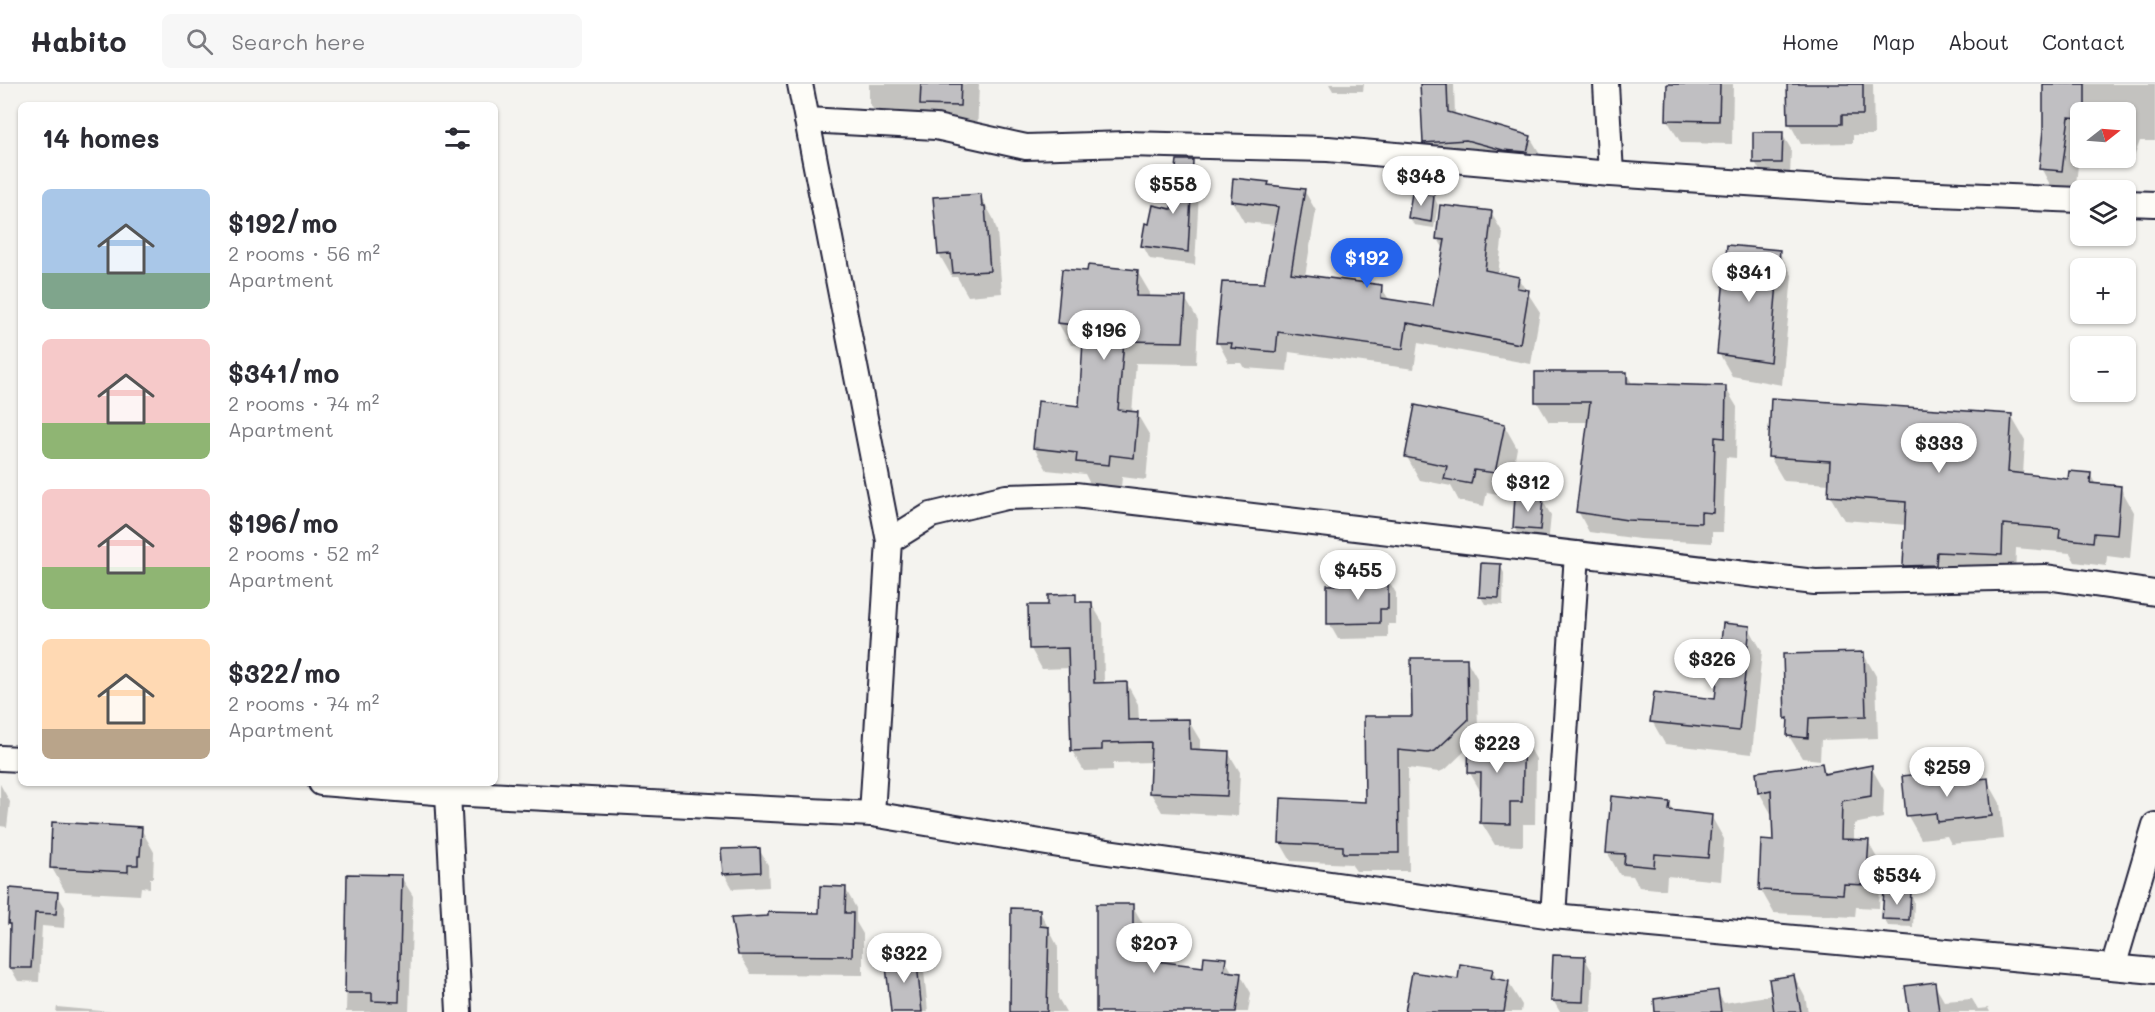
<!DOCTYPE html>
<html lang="en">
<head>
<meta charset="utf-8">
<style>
	:root { --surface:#fff; --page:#f7f7f7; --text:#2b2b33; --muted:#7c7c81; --line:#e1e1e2; --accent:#2563eb }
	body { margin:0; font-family:Mali,sans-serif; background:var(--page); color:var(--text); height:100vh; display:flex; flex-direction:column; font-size:22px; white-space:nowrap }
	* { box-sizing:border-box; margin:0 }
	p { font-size:20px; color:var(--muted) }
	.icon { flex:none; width:33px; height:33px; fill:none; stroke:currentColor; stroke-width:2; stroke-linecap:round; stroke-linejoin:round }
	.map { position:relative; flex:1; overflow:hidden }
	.drawer { position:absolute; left:18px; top:18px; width:480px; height:684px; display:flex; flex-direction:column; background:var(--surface); border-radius:9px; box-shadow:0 2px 4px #0004 }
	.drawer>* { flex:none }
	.needle { width:39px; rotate:73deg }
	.fabs { position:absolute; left:2070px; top:18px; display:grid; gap:12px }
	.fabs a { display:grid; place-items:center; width:66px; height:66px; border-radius:9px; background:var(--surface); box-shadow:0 2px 4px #0004; font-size:30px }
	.price { position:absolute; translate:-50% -51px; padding:0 14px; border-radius:21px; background:#fff; color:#222; font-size:20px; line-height:39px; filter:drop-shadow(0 2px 3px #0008) }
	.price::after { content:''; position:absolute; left:50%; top:36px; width:18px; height:14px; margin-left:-9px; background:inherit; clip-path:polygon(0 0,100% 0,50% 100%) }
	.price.selected { background:var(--accent); color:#fff }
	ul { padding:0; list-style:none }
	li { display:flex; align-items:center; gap:18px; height:150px; padding:0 24px }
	li span { display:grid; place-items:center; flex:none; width:168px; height:120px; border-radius:9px; color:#555 }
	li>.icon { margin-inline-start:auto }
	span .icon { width:72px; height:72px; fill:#fffc; stroke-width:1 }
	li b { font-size:26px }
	h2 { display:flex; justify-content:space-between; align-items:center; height:72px; padding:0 24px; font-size:26px }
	header { display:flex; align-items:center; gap:36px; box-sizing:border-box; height:84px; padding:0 30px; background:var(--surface); border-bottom:2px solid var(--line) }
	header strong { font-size:28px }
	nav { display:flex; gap:33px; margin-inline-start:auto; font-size:21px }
	.search { width:420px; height:54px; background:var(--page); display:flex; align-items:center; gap:15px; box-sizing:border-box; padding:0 21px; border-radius:9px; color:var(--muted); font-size:22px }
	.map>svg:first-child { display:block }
</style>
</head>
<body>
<header>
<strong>Habito</strong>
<div class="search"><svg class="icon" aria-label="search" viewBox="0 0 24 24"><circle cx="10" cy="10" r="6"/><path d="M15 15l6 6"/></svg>Search here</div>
<nav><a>Home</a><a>Map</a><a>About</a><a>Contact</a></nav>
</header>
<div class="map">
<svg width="2155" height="928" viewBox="0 0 2155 928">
	<rect width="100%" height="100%" fill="#f4f3ef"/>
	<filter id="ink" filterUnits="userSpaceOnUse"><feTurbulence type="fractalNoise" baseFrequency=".0167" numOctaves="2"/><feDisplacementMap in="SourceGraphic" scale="12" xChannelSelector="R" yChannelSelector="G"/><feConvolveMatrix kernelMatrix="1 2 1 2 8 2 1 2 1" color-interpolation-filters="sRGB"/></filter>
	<g filter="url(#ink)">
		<g fill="#0003">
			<polygon points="869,0 979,0 977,51 886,47 869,18"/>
			<polygon points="1329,0 1364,0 1363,7 1333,7"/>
			<polygon points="1422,0 1454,0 1455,32 1530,53 1539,68 1535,83 1433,74 1424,58"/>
			<polygon points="1667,0 1733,0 1732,60 1681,59 1667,36"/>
			<polygon points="1788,0 1873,0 1874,51 1853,51 1853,59 1801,60 1790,40"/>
			<polygon points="2045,0 2155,0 2155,57 2140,57 2134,73 2128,78 2121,80 2114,79 2105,74 2126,74 2126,28 2080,28 2080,63 2075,109 2053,106 2041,84 2045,46"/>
			<polygon points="1782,50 1791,65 1790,94 1764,94 1755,78"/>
			<polygon points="1192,77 1200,90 1195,181 1150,175 1143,162 1150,142 1172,127"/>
			<polygon points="1268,99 1270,103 1304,106 1316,127 1305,192 1381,203 1390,217 1435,224 1445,167 1438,155 1491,129 1503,149 1498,190 1518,194 1540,228 1531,280 1418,259 1414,285 1289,268 1287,287 1245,284 1242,279 1229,279 1218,258 1265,200 1276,141 1244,138 1232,117"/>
			<polygon points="980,111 993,134 997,147 1002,209 968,212 957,193 952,193 939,170"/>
			<polygon points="1434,113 1438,121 1434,144 1414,141 1410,134"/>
			<polygon points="1779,168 1792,191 1782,301 1732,292 1719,269"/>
			<polygon points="1137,187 1150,209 1149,213 1185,214 1198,236 1196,280 1136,279 1132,329 1137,330 1150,352 1146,396 1122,393 1121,403 1090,400 1085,390 1047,386 1034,364 1080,324 1084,262 1071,261 1058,239 1089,189"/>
			<polygon points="1626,289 1633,301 1725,303 1737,323 1736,374 1726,373 1723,448 1712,448 1712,459 1639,455 1589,448 1578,427 1589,338 1549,338 1537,318"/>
			<polygon points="2011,332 2025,356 2023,391 2070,396 2090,390 2096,401 2120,403 2134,428 2130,475 2107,472 2106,482 2075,478 2070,469 2016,464 2015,495 1918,506 1904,481 1907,441 1844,436 1830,412 1830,400 1784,397 1770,373"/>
			<polygon points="1504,341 1517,364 1508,412 1487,408 1484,422 1459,417 1451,402 1420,396 1407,373"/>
			<polygon points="1542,416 1551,431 1548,461 1523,459 1514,443"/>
			<polygon points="1500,481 1504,489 1503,521 1485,520 1481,513"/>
			<polygon points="1387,494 1396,509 1396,540 1388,540 1388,554 1338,555 1329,539 1360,502"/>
			<polygon points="1075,512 1079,520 1091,519 1103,539 1104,600 1127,600 1138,620 1139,637 1188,636 1200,656 1200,667 1228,668 1240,688 1238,732 1162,728 1150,708 1152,678 1113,679 1113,686 1084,687 1072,667 1070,584 1042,585 1031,565 1050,522"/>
			<polygon points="1749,544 1762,567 1752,670 1665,660 1652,637 1716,616"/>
			<polygon points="1863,569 1876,592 1878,654 1821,656 1820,676 1802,674 1789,652 1789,640 1786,634"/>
			<polygon points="1466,575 1477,594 1478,651 1523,652 1536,675 1535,740 1523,740 1523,762 1495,761 1481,738 1482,710 1470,689 1470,662 1446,685 1439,688 1408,684 1409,787 1356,787 1351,780 1291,777 1280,758 1366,719 1413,633"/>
			<polygon points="1821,680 1827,691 1871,683 1884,706 1883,734 1854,740 1854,757 1868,758 1881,781 1879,824 1856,823 1855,833 1774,829 1761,806 1775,758 1772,731 1759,708"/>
			<polygon points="1927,691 1934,701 1987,696 2000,719 2004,755 1951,760 1947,752 1921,755 1908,732 1904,693"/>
			<polygon points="0,700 10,718 7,743 0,742"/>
			<polygon points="1669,719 1674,728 1711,732 1724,755 1721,797 1667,792 1666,806 1639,803 1633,792 1620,791 1607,768"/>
			<polygon points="141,745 154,768 153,794 150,794 150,804 141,803 140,811 65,807 52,784"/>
			<polygon points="759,765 768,781 769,803 733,805 724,789"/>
			<polygon points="349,791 401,793 413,812 409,928 346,928"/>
			<polygon points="845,804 856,824 856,838 863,850 863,891 751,890 739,870 821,830"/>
			<polygon points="57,810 65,823 64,844 42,842 39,898 18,897 10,883 11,843 9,840"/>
			<polygon points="1910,810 1914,817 1913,843 1888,842 1884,835"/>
			<polygon points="1132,821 1143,840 1143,877 1204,885 1225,876 1233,889 1240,890 1251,909 1248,928 1097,928"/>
			<polygon points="1039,826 1058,863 1058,914 1066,928 1011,928"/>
			<polygon points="915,871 924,887 928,928 893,928"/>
			<polygon points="1584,873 1593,889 1591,928 1560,928 1553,916"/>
			<polygon points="1492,887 1498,897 1508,898 1522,921 1521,928 1407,928 1459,897"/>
			<polygon points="1794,892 1805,913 1808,928 1675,928 1717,908 1724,919 1773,911"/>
			<polygon points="1934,900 1944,917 1972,915 1978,925 1988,924 1990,928 1910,928"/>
			<polygon points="57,923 112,928 56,928"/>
		</g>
		<g fill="#c0bfc2" stroke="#22223b" stroke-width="1.5">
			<polygon points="921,0 961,0 960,22 920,21"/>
			<polygon points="1420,0 1447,0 1448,28 1531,52 1527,68 1503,66 1466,56 1423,59"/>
			<polygon points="1667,0 1720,0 1719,37 1666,36"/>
			<polygon points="1787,0 1863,0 1863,31 1842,31 1842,40 1788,40"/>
			<polygon points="2043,0 2085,0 2085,28 2080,28 2080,34 2069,33 2062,87 2039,85 2043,46"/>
			<polygon points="1753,48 1783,48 1782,79 1753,79"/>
			<polygon points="1177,76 1193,76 1188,168 1141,162 1145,139 1149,140 1153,121 1171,125"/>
			<polygon points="1233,94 1269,98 1268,101 1305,105 1291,189 1382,201 1381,214 1433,222 1445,156 1436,155 1440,121 1492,127 1485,186 1519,193 1517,204 1529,206 1520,260 1407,239 1403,265 1278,248 1276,268 1231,264 1232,259 1216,259 1222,198 1264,199 1278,123 1231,117"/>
			<polygon points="1412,109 1434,112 1431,138 1408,134"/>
			<polygon points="981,110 982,122 985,122 990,187 953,189 951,170 938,171 933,113"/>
			<polygon points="1727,161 1780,166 1770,278 1717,270"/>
			<polygon points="1088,181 1138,186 1136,212 1186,213 1183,258 1124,257 1118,326 1138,328 1134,374 1110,371 1109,381 1076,378 1077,369 1033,364 1038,317 1079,322 1084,242 1057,239 1062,185 1087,187"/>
			<polygon points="1535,288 1627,288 1627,299 1726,302 1725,354 1715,353 1713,429 1701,428 1701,439 1627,436 1576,428 1590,318 1535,318"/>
			<polygon points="1771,314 2012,330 2008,388 2068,395 2069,387 2091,389 2090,399 2121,402 2117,451 2094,449 2093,458 2059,454 2060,445 2003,440 2002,471 1937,468 1936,481 1903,482 1906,418 1828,412 1830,377 1768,373"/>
			<polygon points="1415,321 1505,340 1495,389 1474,386 1471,400 1444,395 1447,382 1405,373"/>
			<polygon points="1515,412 1543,415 1540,446 1513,444"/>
			<polygon points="1481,479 1501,480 1499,514 1479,513"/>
			<polygon points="1358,493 1388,493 1388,525 1380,525 1380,539 1327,540 1327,501 1359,500"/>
			<polygon points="1076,510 1076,518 1092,518 1094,599 1127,598 1128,636 1189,635 1190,665 1229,667 1227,712 1149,709 1151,658 1102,659 1102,666 1071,667 1068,564 1029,565 1028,521 1048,521 1048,511"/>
			<polygon points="1723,539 1750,542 1739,647 1650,638 1654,608 1715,615"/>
			<polygon points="1864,568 1866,632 1809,634 1808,654 1787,652 1788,634 1785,635 1783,570"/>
			<polygon points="1411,574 1467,574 1468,636 1435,667 1428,669 1398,666 1399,769 1343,769 1343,762 1279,759 1281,714 1365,718 1364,632 1412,632"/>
			<polygon points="1469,650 1524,651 1522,718 1510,718 1510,740 1480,739 1481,689 1468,689"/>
			<polygon points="1822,679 1824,690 1872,681 1871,712 1842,717 1841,755 1869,756 1866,801 1844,800 1843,810 1759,806 1761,756 1773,757 1771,706 1758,709 1756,688"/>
			<polygon points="1928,689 1929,700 1988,694 1992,732 1937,738 1936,729 1906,732 1902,692"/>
			<polygon points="1611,712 1670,718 1669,726 1712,731 1708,774 1655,770 1654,783 1624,780 1625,770 1606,769"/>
			<polygon points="52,738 142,743 140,772 138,772 138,781 128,781 128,788 50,784"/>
			<polygon points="760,764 761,788 723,790 721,765"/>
			<polygon points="347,790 402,791 399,918 372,917 372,909 345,909"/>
			<polygon points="820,802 846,803 845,829 853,829 852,872 738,871 731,834 768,832 768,828 819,829"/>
			<polygon points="10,804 58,808 56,830 35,829 31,884 9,884 10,840 8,840"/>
			<polygon points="1884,807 1911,808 1909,836 1882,835"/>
			<polygon points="1096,820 1133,820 1133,874 1203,883 1204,872 1226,874 1224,887 1241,889 1236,928 1096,928"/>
			<polygon points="1011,824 1040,825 1040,842 1049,843 1047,928 1010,928"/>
			<polygon points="916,870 922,928 891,928 885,873"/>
			<polygon points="1553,871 1585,872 1583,918 1551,917"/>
			<polygon points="1460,880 1493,885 1491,894 1509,897 1504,928 1405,928 1412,888 1458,895"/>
			<polygon points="1794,891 1801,928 1774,928 1769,895"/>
			<polygon points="1935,898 1939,928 1909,928 1905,902"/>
			<polygon points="1718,906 1721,928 1655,928 1654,915"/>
		</g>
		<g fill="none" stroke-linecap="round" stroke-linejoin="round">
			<g stroke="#22223b" stroke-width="28">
				<g id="street">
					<polyline points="800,0 889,457 872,730"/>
					<polyline points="1606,0 1611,90"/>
					<polyline points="807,36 936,43 1026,63 1127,60 1328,65 1611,90 1866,107 2080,116"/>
					<polyline points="2126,119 2155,120"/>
					<polyline points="889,457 931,431 1006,413 1075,411 1815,498 2046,493 2155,509"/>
					<polyline points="0,674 21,675"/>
					<polyline points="321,699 448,709 872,730 1059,761 1553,832 2155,887"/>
					<polyline points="448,709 459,928"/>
					<polyline points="1553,832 1577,470"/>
					<polyline points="2113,883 2155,741"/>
				</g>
			</g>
			<use href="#street" stroke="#fdfcf7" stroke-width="24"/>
		</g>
	</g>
</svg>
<div class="fabs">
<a><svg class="needle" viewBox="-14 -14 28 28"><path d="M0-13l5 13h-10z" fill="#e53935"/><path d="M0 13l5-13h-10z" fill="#7c7c81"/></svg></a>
<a><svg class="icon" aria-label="layers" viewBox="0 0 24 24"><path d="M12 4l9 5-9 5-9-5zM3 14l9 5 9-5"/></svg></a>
<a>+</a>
<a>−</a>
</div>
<b class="price" style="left:1421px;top:123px">$348</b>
<b class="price" style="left:1173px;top:131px">$558</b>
<b class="price selected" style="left:1367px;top:205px">$192</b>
<b class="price" style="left:1749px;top:219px">$341</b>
<b class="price" style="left:1104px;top:277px">$196</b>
<b class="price" style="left:1939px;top:390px">$333</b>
<b class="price" style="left:1528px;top:429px">$312</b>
<b class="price" style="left:1358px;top:517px">$455</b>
<b class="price" style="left:1712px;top:606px">$326</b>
<b class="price" style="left:1497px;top:690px">$223</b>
<b class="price" style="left:1947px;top:714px">$259</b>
<b class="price" style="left:1897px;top:822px">$534</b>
<b class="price" style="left:1154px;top:890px">$207</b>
<b class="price" style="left:904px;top:900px">$322</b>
<section class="drawer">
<h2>14 homes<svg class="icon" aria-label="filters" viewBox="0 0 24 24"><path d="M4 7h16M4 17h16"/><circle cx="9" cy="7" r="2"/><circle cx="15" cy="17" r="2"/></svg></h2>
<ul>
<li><span style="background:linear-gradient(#a9c7e8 70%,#7fa58c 0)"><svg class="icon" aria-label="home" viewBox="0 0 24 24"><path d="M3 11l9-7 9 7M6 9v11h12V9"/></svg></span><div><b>$192/mo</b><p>2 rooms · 56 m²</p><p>Apartment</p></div></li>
<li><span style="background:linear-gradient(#f6c9c9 70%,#8fb573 0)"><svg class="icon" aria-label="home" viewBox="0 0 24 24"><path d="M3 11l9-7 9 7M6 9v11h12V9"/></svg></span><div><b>$341/mo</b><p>2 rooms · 74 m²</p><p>Apartment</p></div></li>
<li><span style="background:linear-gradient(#f6c9c9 65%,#8fb573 0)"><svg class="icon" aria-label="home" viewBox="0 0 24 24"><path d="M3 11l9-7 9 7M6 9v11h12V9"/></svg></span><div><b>$196/mo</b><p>2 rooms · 52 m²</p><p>Apartment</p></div></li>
<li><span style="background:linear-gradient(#ffd9b3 75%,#b9a48a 0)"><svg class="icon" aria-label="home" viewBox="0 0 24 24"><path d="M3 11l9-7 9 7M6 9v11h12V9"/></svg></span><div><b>$322/mo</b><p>2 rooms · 74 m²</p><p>Apartment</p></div></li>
</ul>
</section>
</div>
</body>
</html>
